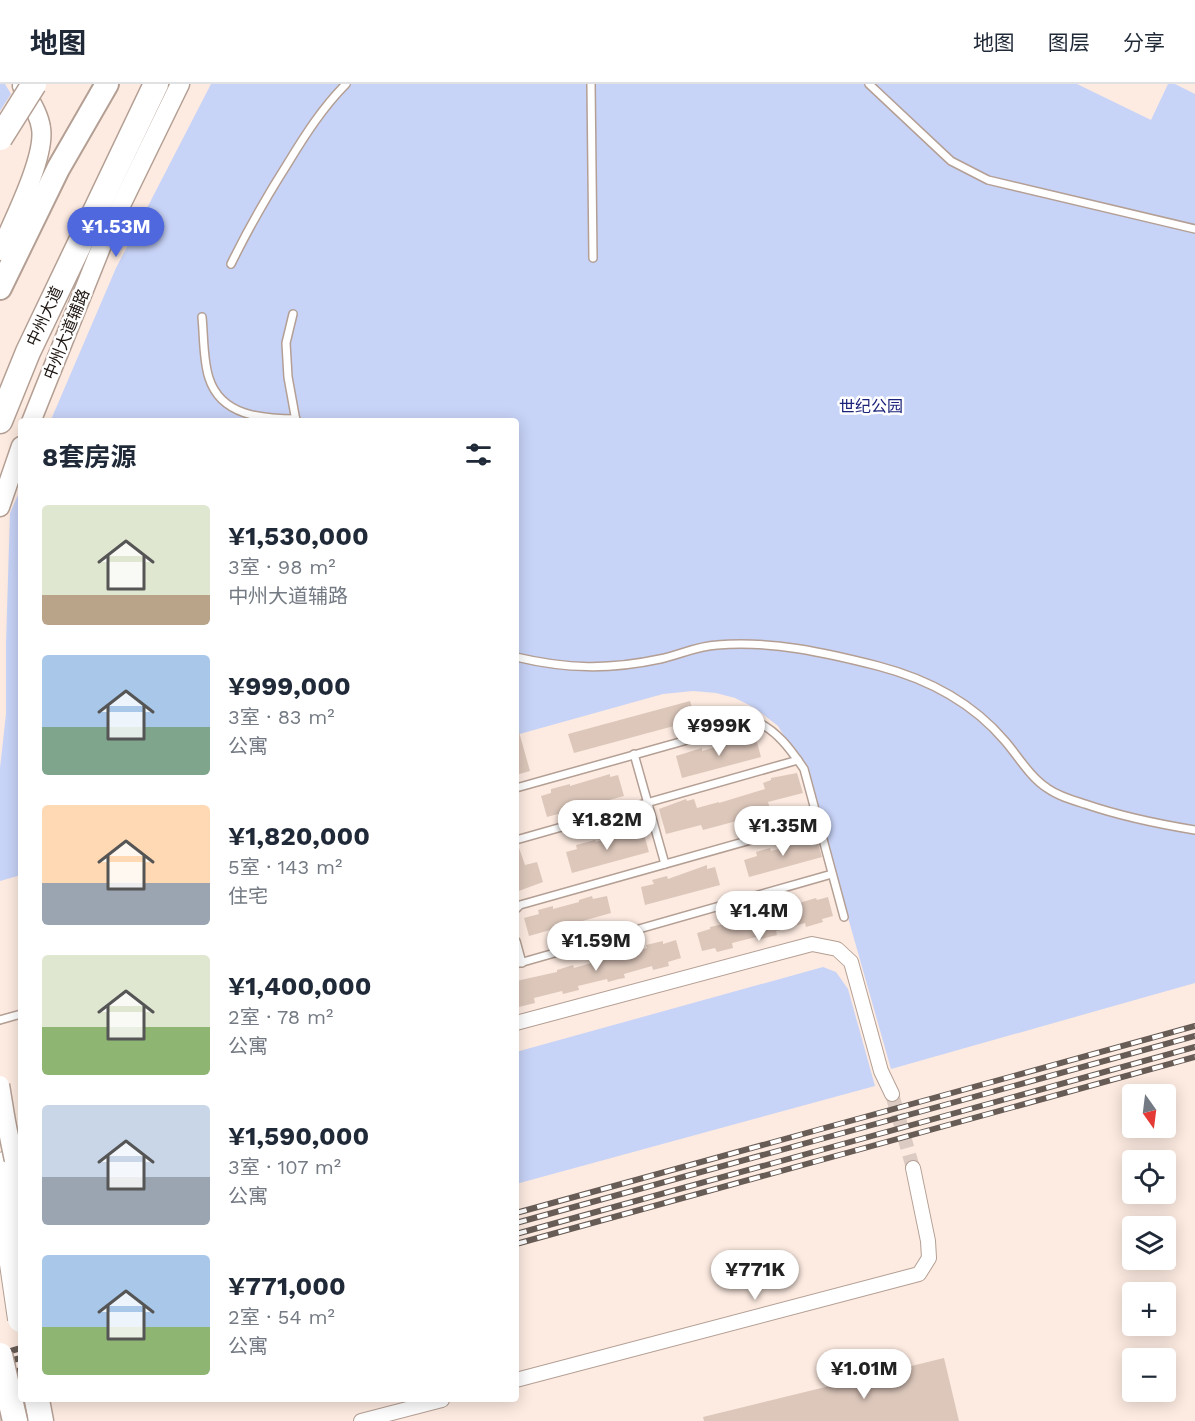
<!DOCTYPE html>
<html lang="zh">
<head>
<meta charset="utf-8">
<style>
	:root { --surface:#fff; --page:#f6f6f7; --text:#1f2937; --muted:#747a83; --line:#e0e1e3; --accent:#5068dd }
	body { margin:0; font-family:"Work Sans","Noto Sans SC",sans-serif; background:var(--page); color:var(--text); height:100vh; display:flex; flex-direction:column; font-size:22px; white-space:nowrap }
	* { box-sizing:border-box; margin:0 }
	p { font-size:20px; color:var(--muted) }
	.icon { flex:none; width:33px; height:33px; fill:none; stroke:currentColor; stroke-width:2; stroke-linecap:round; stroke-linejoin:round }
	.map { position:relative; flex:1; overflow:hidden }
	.panel { position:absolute; left:18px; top:334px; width:501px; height:984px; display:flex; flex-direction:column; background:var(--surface); border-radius:6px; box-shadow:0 3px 15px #0003 }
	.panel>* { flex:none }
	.needle { width:39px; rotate:166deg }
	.fabs { position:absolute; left:1122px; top:1000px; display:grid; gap:12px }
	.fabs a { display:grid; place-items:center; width:54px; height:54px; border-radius:6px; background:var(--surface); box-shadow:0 3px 15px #0003; font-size:30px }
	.price { position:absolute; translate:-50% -51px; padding:0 14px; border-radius:21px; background:#fff; color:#222; font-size:20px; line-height:39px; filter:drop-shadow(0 2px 3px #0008) }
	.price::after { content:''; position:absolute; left:50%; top:36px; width:18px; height:14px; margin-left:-9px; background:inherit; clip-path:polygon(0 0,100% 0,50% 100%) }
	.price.active { background:var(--accent); color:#fff }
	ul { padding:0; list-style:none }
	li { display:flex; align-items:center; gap:18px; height:150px; padding:0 24px }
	li span { display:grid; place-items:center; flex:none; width:168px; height:120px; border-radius:6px; color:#555 }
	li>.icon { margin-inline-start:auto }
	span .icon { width:72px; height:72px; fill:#fffc; stroke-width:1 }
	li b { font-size:26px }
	h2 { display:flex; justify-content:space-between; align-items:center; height:72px; padding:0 24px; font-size:26px }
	header { display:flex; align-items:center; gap:36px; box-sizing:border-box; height:84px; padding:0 30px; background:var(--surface); border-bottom:2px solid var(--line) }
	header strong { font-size:28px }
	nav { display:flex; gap:33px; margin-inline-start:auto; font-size:21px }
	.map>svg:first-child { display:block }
</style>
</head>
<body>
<header>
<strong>地图</strong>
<nav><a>地图</a><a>图层</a><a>分享</a></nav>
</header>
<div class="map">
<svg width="1195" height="1337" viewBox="0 0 1195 1337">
	<rect width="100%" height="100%" fill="#fdebe1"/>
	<g fill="#c7d3f7">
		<polygon points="0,0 5,0 11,10 0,27"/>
		<polygon points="211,0 1077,0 1151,36 1168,0 1175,0 1195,10 1195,899 891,985 807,689 778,642 755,624 735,614 716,609 693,607 663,610 516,651 516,338 50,338 116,184"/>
		<polygon points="21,404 21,791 0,797 0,684 6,630 6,559 10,429"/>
		<polygon points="823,883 836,888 848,905 875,1002 516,1100 516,968"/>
	</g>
	<g fill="#ddc7bb">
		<polygon points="690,617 696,636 574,669 568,650"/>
		<polygon points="519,648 530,687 516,691 516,649"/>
		<polygon points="755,651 761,673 682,694 676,672 702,664 702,667 729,659 728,657"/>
		<polygon points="797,689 803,709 768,718 771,728 703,746 701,741 666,750 659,725 686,715 687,717 694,715 697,724 719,718 719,719 765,705 763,699 771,696 771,694"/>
		<polygon points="610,690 610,693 618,691 624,712 547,733 541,712 551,709 551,705 570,700 570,702"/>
		<polygon points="635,746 636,749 643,747 649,768 572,789 566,768 577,765 576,761 595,756 596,758"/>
		<polygon points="810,754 811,757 817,755 822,773 749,793 744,776 757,772 756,768 770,764 771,767 797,760 796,757"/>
		<polygon points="518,761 525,781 537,778 543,798 516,808 516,762"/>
		<polygon points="707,781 707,785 715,783 720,801 645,821 641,803 654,800 652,796 667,792 668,795"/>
		<polygon points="592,812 593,815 607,812 611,829 529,852 524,834 539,830 538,826 553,822 553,825 579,818 579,816"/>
		<polygon points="828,813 833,832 822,835 823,838 806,843 805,839 776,847 777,851 761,855 760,852 732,859 733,864 717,868 715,864 702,867 697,849 710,845 710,843 755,833 754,831 771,826 771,829 800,821 799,819 816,814 817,816"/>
		<polygon points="676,856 681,874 668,878 669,882 653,886 652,882 624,890 625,894 619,895 608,898 607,895 578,902 579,906 563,910 562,907 534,914 535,919 519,923 516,914 516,897 557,888 557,886 573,881 574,884 602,876 602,874 618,869 619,872 647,864 646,861 663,857 663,860"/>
		<polygon points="944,1274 959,1337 704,1337 703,1333"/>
	</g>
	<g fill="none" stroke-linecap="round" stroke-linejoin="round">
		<polyline stroke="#dbcbc2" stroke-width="14" stroke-dasharray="14 7" stroke-linecap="butt" points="892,1010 913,1084"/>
		<polyline stroke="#dbcbc2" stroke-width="18" stroke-dasharray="18 9" stroke-linecap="butt" points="0,1327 2,1337"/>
		<g stroke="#b49f94" stroke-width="10">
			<g id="service">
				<polyline points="591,0 593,174"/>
				<polyline points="869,0 951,77 988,96 1195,145"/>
				<path d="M231,180c17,-35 36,-68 57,-101 17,-28 35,-56 58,-79"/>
				<polyline points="293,230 286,259 288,293 296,337"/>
				<path d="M202,233c2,20 1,43 7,61 12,38 53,41 87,41"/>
				<path d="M516,573c50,12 93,13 144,2 19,-4 37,-13 57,-14 53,-5 110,8 161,21 50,13 94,36 127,75 13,15 25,36 42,47 11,8 25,12 38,16 35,12 73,20 110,26"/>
				<polyline points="634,670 665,780"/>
				<path d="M516,704l239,-67c22,9 36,29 49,48l40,148"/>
				<polyline points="516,756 798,676"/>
				<polyline points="516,825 520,821 818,737"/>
				<polyline points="516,857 522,879"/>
				<polyline points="516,880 832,790"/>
				<polyline points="0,936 21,930"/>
			</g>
		</g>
		<g stroke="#b49f94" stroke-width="16">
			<g id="minor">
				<polyline points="516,939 812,860 837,865 851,878 881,987 892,1010"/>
				<polyline points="0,1076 21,1070"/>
				<polyline points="516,1296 919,1190 929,1174 928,1157 913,1084"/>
				<polyline points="361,1337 442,1316"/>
			</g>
		</g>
		<g stroke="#b49f94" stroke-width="21">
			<g id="tertiary">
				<path d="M0,167c12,-28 46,-94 41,-123 -2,-15 -12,-29 -19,-42"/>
				<polyline points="31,338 104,156 180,0"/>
				<polyline points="0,423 21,362"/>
			</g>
		</g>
		<g stroke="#b49f94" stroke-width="26">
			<polyline id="primary" points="0,204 58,85 107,0"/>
		</g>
		<g stroke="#b49f94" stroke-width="27">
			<g id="trunk">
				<polyline points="0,337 28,268 156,0"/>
				<polyline points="37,1316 41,1337"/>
			</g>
		</g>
		<use href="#service" stroke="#fff" stroke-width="7"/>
		<use href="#minor" stroke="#fff" stroke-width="14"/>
		<use href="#tertiary" stroke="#fff" stroke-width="18"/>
		<use href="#primary" stroke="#fff" stroke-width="22"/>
		<use href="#trunk" stroke="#fff" stroke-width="24"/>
		<g stroke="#675c56" stroke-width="6">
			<g id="rail">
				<polyline points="516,1129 1195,942"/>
				<polyline points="516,1139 1195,952"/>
				<polyline points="516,1150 1195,963"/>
				<polyline points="516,1160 1195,973"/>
				<polyline points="0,1270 21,1264"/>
				<polyline points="0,1279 21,1274"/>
				<polyline points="0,1292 21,1286"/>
				<polyline points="0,1303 21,1297"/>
			</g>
		</g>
		<use href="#rail" stroke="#fff" stroke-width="4" stroke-dasharray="11" stroke-linecap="butt"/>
		<g stroke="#b49f94" stroke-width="21" stroke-linecap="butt">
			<path id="tertiary-bridge" d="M0,1001c3,17 5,34 9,51 5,27 16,62 4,89"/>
		</g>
		<g stroke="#b49f94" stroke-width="27" stroke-linecap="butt">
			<g id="trunk-bridge">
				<polyline points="0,54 34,0"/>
				<polyline points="0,1271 15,1337"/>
			</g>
		</g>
		<g stroke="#b49f94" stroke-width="28" stroke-linecap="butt">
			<polyline id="motorway-bridge" points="0,1090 21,1235"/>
		</g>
		<use href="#tertiary-bridge" stroke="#fff" stroke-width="18"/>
		<use href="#trunk-bridge" stroke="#fff" stroke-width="24"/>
		<use href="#motorway-bridge" stroke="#fff" stroke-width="26"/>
	</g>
	<g text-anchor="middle" stroke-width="5" stroke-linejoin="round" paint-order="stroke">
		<g font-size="16" fill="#1d1511" stroke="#fff">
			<text transform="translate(44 232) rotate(-65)" y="6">中州大道</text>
			<text transform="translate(66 250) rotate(-68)" y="6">中州大道辅路</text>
		</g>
		<g font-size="16" fill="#1a2279" stroke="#fff">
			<text x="871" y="328">世纪公园</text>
		</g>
	</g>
</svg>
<div class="fabs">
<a><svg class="needle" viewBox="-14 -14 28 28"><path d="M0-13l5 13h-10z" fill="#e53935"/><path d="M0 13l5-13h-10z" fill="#747a83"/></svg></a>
<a><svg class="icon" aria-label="locate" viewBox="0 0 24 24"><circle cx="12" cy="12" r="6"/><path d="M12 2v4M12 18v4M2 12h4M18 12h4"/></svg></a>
<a><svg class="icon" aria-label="layers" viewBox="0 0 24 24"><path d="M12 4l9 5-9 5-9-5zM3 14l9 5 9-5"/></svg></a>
<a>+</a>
<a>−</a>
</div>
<b class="price active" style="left:116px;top:174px">¥1.53M</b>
<b class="price" style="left:719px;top:673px">¥999K</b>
<b class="price" style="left:607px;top:767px">¥1.82M</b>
<b class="price" style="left:783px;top:773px">¥1.35M</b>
<b class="price" style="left:759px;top:858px">¥1.4M</b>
<b class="price" style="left:596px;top:888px">¥1.59M</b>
<b class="price" style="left:755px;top:1217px">¥771K</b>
<b class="price" style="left:864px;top:1316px">¥1.01M</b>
<section class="panel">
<h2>8套房源<svg class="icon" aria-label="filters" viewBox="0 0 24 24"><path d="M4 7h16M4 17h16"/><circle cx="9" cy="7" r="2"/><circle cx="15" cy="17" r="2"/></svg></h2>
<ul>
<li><span style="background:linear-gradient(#dfe7d0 75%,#b9a48a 0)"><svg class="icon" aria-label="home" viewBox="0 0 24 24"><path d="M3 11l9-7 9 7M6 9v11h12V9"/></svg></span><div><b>¥1,530,000</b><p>3室 · 98 m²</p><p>中州大道辅路</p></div></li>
<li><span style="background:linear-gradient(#a9c7e8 60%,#7fa58c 0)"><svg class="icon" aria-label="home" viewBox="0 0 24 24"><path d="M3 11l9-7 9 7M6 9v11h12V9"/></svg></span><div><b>¥999,000</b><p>3室 · 83 m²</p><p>公寓</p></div></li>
<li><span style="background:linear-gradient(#ffd9b3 65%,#9aa5b1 0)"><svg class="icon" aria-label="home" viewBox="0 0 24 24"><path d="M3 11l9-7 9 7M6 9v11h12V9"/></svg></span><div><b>¥1,820,000</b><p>5室 · 143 m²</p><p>住宅</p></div></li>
<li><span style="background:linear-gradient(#dfe7d0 60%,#8fb573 0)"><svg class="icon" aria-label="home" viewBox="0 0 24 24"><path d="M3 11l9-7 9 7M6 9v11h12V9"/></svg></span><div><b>¥1,400,000</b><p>2室 · 78 m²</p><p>公寓</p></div></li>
<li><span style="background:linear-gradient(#c9d6e8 60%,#9aa5b1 0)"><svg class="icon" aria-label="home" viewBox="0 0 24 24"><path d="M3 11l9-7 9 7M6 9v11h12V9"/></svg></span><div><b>¥1,590,000</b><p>3室 · 107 m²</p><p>公寓</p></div></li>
<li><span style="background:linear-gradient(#a9c7e8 60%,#8fb573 0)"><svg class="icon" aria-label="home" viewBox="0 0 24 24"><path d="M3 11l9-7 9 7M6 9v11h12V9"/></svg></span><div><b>¥771,000</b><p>2室 · 54 m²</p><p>公寓</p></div></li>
</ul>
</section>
</div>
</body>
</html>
